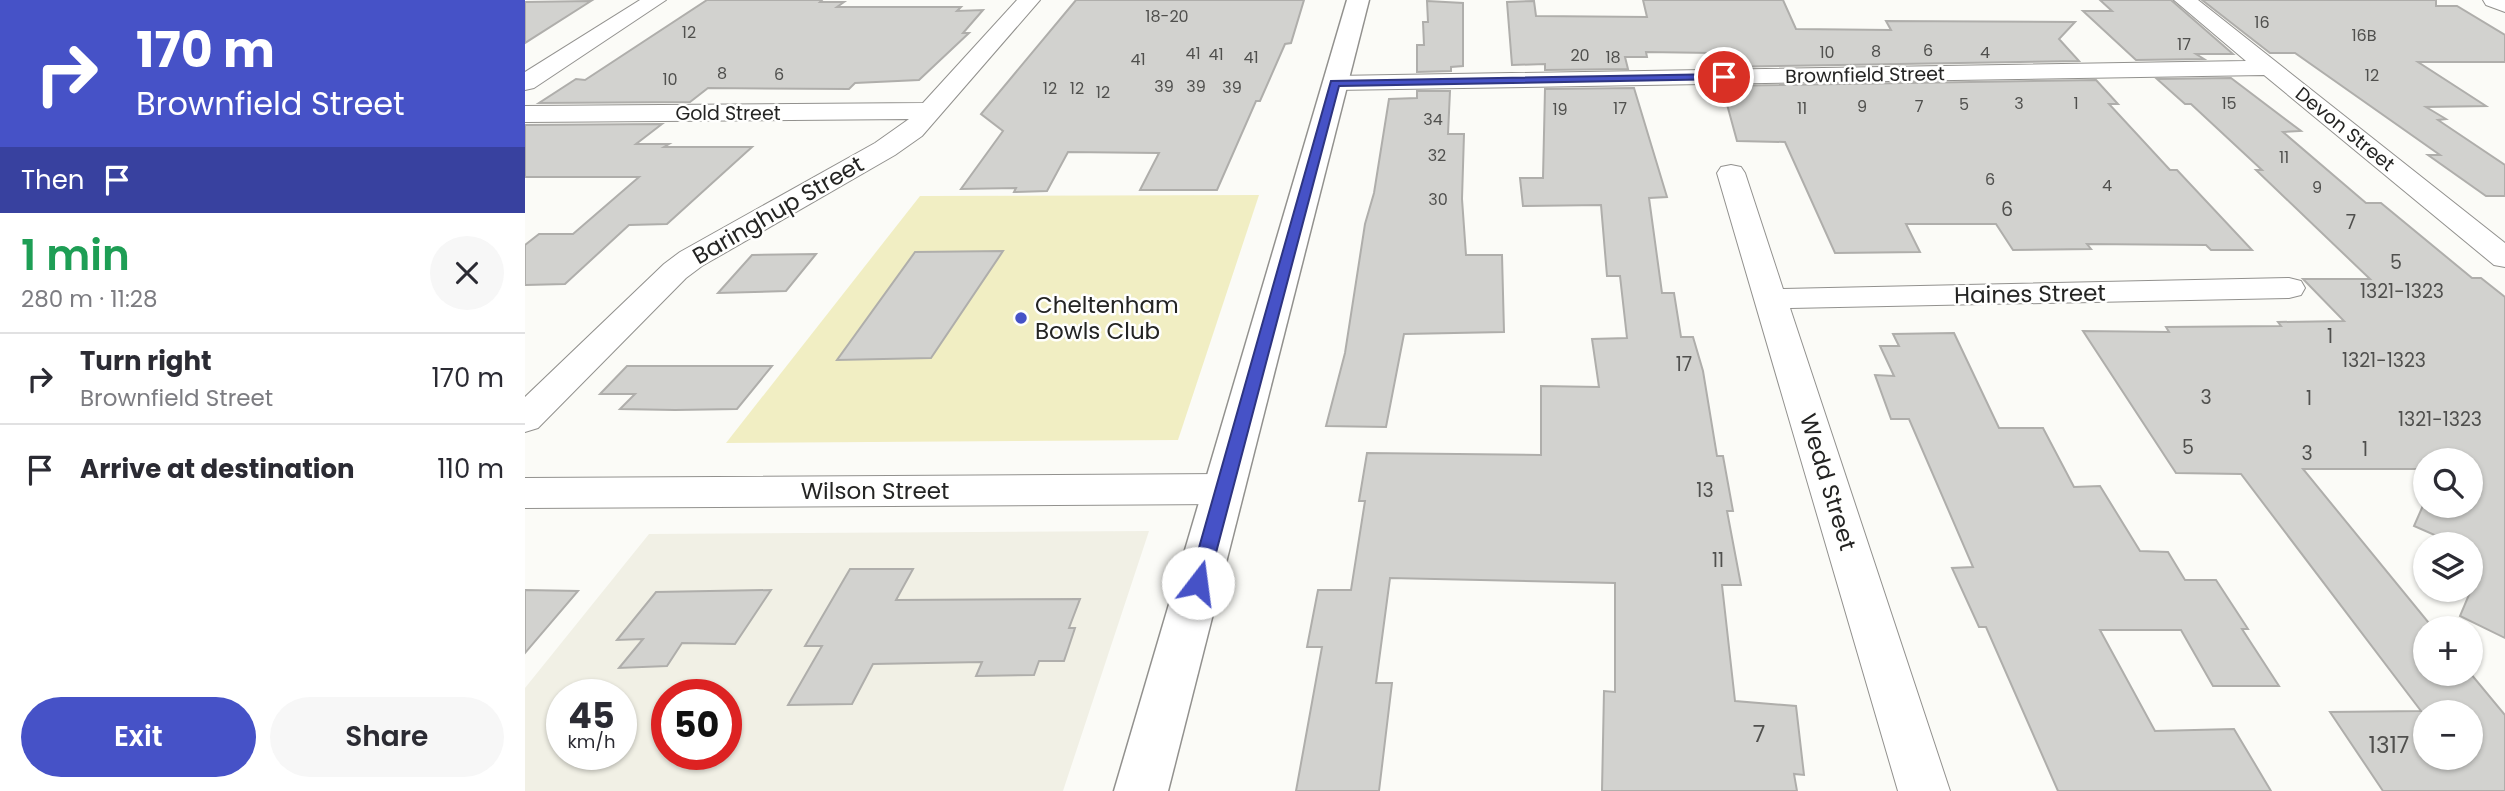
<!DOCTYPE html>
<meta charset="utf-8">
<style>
:root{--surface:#fff;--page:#f7f7f7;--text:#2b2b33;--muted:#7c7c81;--line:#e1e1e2;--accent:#4652c7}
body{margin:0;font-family:Poppins,sans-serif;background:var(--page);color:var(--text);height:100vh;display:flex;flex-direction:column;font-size:26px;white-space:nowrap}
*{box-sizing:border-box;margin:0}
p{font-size:23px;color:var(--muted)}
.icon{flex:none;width:38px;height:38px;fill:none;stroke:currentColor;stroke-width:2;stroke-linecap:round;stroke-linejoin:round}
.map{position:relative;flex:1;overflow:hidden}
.side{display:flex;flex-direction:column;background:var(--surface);width:525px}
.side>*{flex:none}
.guide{background:#4652c7;color:#fff;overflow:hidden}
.tools{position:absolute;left:1888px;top:448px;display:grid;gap:14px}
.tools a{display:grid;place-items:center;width:70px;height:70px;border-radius:50%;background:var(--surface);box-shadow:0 2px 5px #0004;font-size:35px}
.speed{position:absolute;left:21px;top:679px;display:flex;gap:14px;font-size:35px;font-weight:700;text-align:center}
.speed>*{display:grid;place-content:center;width:91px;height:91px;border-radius:50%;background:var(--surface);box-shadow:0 2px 5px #0004;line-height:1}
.speed small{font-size:18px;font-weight:400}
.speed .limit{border:10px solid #d22;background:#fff;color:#111}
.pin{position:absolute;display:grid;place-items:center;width:60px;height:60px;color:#fff;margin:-30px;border:4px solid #fff;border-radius:50%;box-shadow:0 2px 7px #0007}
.me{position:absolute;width:77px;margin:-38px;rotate:15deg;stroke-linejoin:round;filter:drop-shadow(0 0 5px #0008)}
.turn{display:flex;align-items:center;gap:24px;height:147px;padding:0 21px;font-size:32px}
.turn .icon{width:91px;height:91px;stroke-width:2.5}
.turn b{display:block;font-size:49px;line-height:60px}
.then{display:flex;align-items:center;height:66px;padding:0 21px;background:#0003;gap:14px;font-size:26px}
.round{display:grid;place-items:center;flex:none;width:74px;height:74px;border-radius:37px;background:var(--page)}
.head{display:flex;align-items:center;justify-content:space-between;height:119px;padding:0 21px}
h1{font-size:42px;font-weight:600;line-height:52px;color:#1e9e55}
.cta{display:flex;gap:14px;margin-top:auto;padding:14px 21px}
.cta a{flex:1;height:80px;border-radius:42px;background:var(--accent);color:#fff;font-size:28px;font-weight:600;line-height:80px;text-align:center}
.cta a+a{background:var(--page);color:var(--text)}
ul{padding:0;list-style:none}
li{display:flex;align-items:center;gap:21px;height:91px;padding:0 21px;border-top:2px solid var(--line)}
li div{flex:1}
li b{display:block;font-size:26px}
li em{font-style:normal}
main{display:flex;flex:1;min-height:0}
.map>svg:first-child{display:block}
.built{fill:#f1f0e5;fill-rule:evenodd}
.green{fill:#f1eec3}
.building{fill:#d2d2cf;stroke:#afaeab;stroke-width:2;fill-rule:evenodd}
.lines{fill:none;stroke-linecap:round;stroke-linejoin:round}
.minor-casing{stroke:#92918e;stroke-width:2}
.secondary-casing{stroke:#92918e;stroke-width:3}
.minor{fill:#fff;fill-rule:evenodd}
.secondary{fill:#fff;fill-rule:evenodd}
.route{fill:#4652c7;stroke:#2e3581;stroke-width:2}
.poi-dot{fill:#4652c7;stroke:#fffffe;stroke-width:2.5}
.labels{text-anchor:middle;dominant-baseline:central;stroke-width:5;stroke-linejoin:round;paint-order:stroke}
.far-number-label{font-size:16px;fill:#50504e}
.far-street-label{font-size:19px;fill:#242423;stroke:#fffffe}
.number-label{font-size:19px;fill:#50504e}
.street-label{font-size:23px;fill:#242423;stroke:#fffffe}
.poi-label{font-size:23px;fill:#242423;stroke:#fffffe;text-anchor:start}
.near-number-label{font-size:23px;fill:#50504e}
</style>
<main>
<section class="side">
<div class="guide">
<div class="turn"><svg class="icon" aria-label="right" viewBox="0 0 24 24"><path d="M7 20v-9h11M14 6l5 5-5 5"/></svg><div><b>170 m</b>Brownfield Street</div></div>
<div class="then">Then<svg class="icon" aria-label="arrive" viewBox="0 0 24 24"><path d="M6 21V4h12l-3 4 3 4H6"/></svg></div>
</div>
<div class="head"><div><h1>1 min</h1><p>280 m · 11:28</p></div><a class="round"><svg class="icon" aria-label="close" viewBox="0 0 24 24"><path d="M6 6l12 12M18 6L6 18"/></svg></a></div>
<ul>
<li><svg class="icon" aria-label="right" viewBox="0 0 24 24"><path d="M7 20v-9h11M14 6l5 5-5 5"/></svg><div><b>Turn right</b><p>Brownfield Street</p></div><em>170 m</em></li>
<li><svg class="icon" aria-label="arrive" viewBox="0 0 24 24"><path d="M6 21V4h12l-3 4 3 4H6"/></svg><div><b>Arrive at destination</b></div><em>110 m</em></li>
</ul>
<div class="cta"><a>Exit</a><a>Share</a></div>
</section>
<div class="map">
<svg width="1980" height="791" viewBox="0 0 1980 791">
<rect width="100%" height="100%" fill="#fbfbf7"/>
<!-- built -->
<path class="built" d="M 624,531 L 538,791 L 0,791 L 0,688 L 124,534 ZM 37,695 L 96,695 L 96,754 L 37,754 ZM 142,695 L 201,695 L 201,754 L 142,754 Z"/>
<!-- green -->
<polygon class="green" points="734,195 653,440 201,443 395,196"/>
<!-- building -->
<g class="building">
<polygon points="182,0 297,0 295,2 319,2 312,7 436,7 432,11 458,10 438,33 444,33 394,80 330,83 324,89 183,88 165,102 14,103 51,79 60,80"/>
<polygon points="551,0 779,0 766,43 760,44 735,101 731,101 692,190 615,190 634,153 543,152 522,191 489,192 491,188 436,189 478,131 456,114"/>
<polygon points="1118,0 1258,0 1271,29 1366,30 1361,21 1550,22 1534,39 1554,61 1192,67 1188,53 1121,52 1122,57 1100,57 1103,69 1020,70 1020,64 987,65 982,2 1009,1 1011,16 1122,17"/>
<polygon points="1575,0 1646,0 1708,54 1671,54 1679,59 1611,60 1558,11 1587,11"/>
<polygon points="1677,0 1911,0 1911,6 1932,6 1980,35 1980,62 1893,62 1961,106 1901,107 1921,119 1913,120 1980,165 1980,196 1961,196 1903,155 1915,155 1770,53 1745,53"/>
<polygon points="66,1 0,43 0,2"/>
<polygon points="902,1 938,3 938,66 926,67 926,71 892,72 892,45 899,45 898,22 903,22"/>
<path d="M 1706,78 L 1776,131 L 1758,132 L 1841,203 L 1856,203 L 1947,278 L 1956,278 L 1980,297 L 1980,638 L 1935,616 L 1946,590 L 1946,544 L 1930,544 L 1889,526 L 1900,501 L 1900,506 L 1946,506 L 1946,460 L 1900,460 L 1900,469 L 1778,469 L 1908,628 L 1900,628 L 1900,674 L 1946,674 L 1980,715 L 1980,791 L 1858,791 L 1805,712 L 1896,711 L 1716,474 L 1651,473 L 1558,331 L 1644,332 L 1641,327 L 1756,326 L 1753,322 L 1819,321 L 1778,279 L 1845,279 L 1731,170 L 1737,170 L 1666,104 L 1660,104 L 1632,79 ZM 1900,712 L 1946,712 L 1946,758 L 1900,758 Z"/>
<polygon points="1571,80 1593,104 1584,104 1645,170 1652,170 1727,250 1686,250 1681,245 1562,244 1566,249 1488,250 1471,224 1381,224 1395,252 1310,253 1260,142 1212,141 1197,86"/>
<polygon points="1109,88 1142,197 1124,198 1137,293 1149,293 1156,337 1168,337 1178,371 1192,456 1198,456 1208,511 1202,511 1216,585 1197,585 1210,701 1271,706 1279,775 1269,774 1272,791 1077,791 1079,691 1090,692 1090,583 865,578 851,683 867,683 854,791 771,791 797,647 782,647 793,590 826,590 840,501 834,501 842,453 1016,455 1016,386 1074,387 1067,339 1102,338 1095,276 1082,276 1076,205 998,206 995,178 1018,178 1020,89"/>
<polygon points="892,91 925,91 923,134 939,134 937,199 941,255 977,255 979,332 879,334 861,427 801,426 820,353 840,224 849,193 864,99 892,98"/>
<polygon points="137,124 111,144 144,144 139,147 227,147 142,224 104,225 40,284 0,285 0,245 14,234 48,234 114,177 0,177 0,125"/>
<polygon points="478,251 406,358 312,360 390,252"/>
<polygon points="291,254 261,291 193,293 227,255"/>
<polygon points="1429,333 1474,428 1518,428 1549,487 1575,486 1615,551 1643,552 1660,580 1691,580 1723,629 1717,629 1754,686 1688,686 1656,630 1575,630 1630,731 1709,729 1746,791 1533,791 1461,627 1454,627 1427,568 1448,567 1384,419 1366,419 1350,375 1369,376 1355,346 1374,346 1368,334"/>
<polygon points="102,366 247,366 212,409 150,410 95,409 110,394 75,394"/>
<polygon points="325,569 388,569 371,600 555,599 544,628 550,628 539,661 514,661 509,675 451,676 457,662 348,664 327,704 263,705 297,646 280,646"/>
<polygon points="0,590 53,591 0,653"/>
<polygon points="246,590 210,644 157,643 142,666 94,668 118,639 92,640 131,592"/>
</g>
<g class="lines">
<defs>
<g id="minor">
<polygon points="115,0 141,0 9,88 0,90 0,72"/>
<polygon points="492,0 515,0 397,136 370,155 177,266 161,278 13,428 0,432 0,397 139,264 155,252 350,143 384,119 0,122 0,106 398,103"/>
<polygon points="1649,0 1673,0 1980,243 1980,267 1969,265 1739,75 810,90 801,88 798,83 801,78 810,76 1721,61"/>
<polygon points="1958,0 1980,0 1980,12 1961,5"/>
<polygon points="1206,165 1216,167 1220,173 1258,289 1764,278 1776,281 1780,288 1776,295 1764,298 1265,308 1425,791 1373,791 1192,173 1196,167"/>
<polygon points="699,474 713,479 719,489 713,499 699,504 0,508 0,478"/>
</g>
<polygon id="secondary" points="822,0 844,0 643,791 589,791"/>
</defs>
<!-- minor casing -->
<use href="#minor" class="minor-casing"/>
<!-- secondary casing -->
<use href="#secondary" class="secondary-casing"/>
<!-- minor -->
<use href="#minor" class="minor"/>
<!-- secondary -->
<use href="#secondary" class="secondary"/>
</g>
<!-- route -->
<polygon class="route" points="1199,74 1205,77 1203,79 814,86 683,583 680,588 673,591 666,588 664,583 806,81"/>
<!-- markers -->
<circle class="poi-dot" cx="496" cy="318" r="7"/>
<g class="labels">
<!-- far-number labels -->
<g class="far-number-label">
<text x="642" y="16">18-20</text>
<text x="1737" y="22">16</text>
<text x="164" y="32">12</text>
<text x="1839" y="35">16B</text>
<text x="1659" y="44">17</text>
<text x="1403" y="50">6</text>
<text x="1351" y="51">8</text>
<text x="1302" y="52">10</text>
<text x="1460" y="52">4</text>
<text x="668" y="53">41</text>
<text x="691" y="54">41</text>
<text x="1055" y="55">20</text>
<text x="726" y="57">41</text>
<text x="1088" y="57">18</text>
<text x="613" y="59">41</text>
<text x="197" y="73">8</text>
<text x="254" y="74">6</text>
<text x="1847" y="75">12</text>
<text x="145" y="79">10</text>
<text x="639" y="86">39</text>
<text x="671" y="86">39</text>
<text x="707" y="87">39</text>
<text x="525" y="88">12</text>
<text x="552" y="88">12</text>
<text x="578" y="92">12</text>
<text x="1494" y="103">3</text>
<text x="1551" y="103">1</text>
<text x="1704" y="103">15</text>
<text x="1439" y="104">5</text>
<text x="1337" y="106">9</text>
<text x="1394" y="106">7</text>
<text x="1095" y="108">17</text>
<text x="1277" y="108">11</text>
<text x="1035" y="109">19</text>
<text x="908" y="119">34</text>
<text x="912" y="155">32</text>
<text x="1759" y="157">11</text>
<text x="1465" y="179">6</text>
<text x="1582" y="185">4</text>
<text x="1792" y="187">9</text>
<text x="913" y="199">30</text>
</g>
<!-- far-street labels -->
<g class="far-street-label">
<text transform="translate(1340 75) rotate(-1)">Brownfield Street</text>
<text x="203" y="113">Gold Street</text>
<text transform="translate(1820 129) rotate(39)">Devon Street</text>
</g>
<!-- number labels -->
<g class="number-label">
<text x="1482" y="209">6</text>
<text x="1826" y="222">7</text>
<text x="1871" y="262">5</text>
<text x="1877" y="291">1321-1323</text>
<text x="1805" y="336">1</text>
<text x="1859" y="360">1321-1323</text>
<text x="1159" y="364">17</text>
<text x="1681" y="397">3</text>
<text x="1784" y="398">1</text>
<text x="1915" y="419">1321-1323</text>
<text x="1663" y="447">5</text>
<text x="1840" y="449">1</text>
<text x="1782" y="453">3</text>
<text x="1180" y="490">13</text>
<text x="1193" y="560">11</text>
</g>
<!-- street labels -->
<g class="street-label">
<text transform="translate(253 210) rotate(-30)">Baringhup Street</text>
<text transform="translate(1505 294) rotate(-1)">Haines Street</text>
<text transform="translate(1303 482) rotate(73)">Wedd Street</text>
<text x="350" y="491">Wilson Street</text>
</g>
<!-- poi labels -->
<g class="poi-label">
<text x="510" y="305">Cheltenham<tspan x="510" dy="26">Bowls Club</tspan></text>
</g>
<!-- near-number labels -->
<g class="near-number-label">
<text x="1234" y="734">7</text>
<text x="1864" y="745">1317</text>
</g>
</g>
</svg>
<div class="tools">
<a><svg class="icon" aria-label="search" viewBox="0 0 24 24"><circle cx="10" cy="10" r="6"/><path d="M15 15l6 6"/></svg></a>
<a><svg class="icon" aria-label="layers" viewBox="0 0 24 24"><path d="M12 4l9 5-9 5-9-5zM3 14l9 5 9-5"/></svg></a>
<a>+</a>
<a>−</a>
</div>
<div class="speed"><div>45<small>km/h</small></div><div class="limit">50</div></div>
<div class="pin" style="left:1199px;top:77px;background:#d93025"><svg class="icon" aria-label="arrive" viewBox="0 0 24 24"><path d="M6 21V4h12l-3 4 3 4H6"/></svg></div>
<svg class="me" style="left:673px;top:583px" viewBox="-20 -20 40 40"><circle r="19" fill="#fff"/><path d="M0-13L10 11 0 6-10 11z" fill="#4652c7"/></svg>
</div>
</main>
